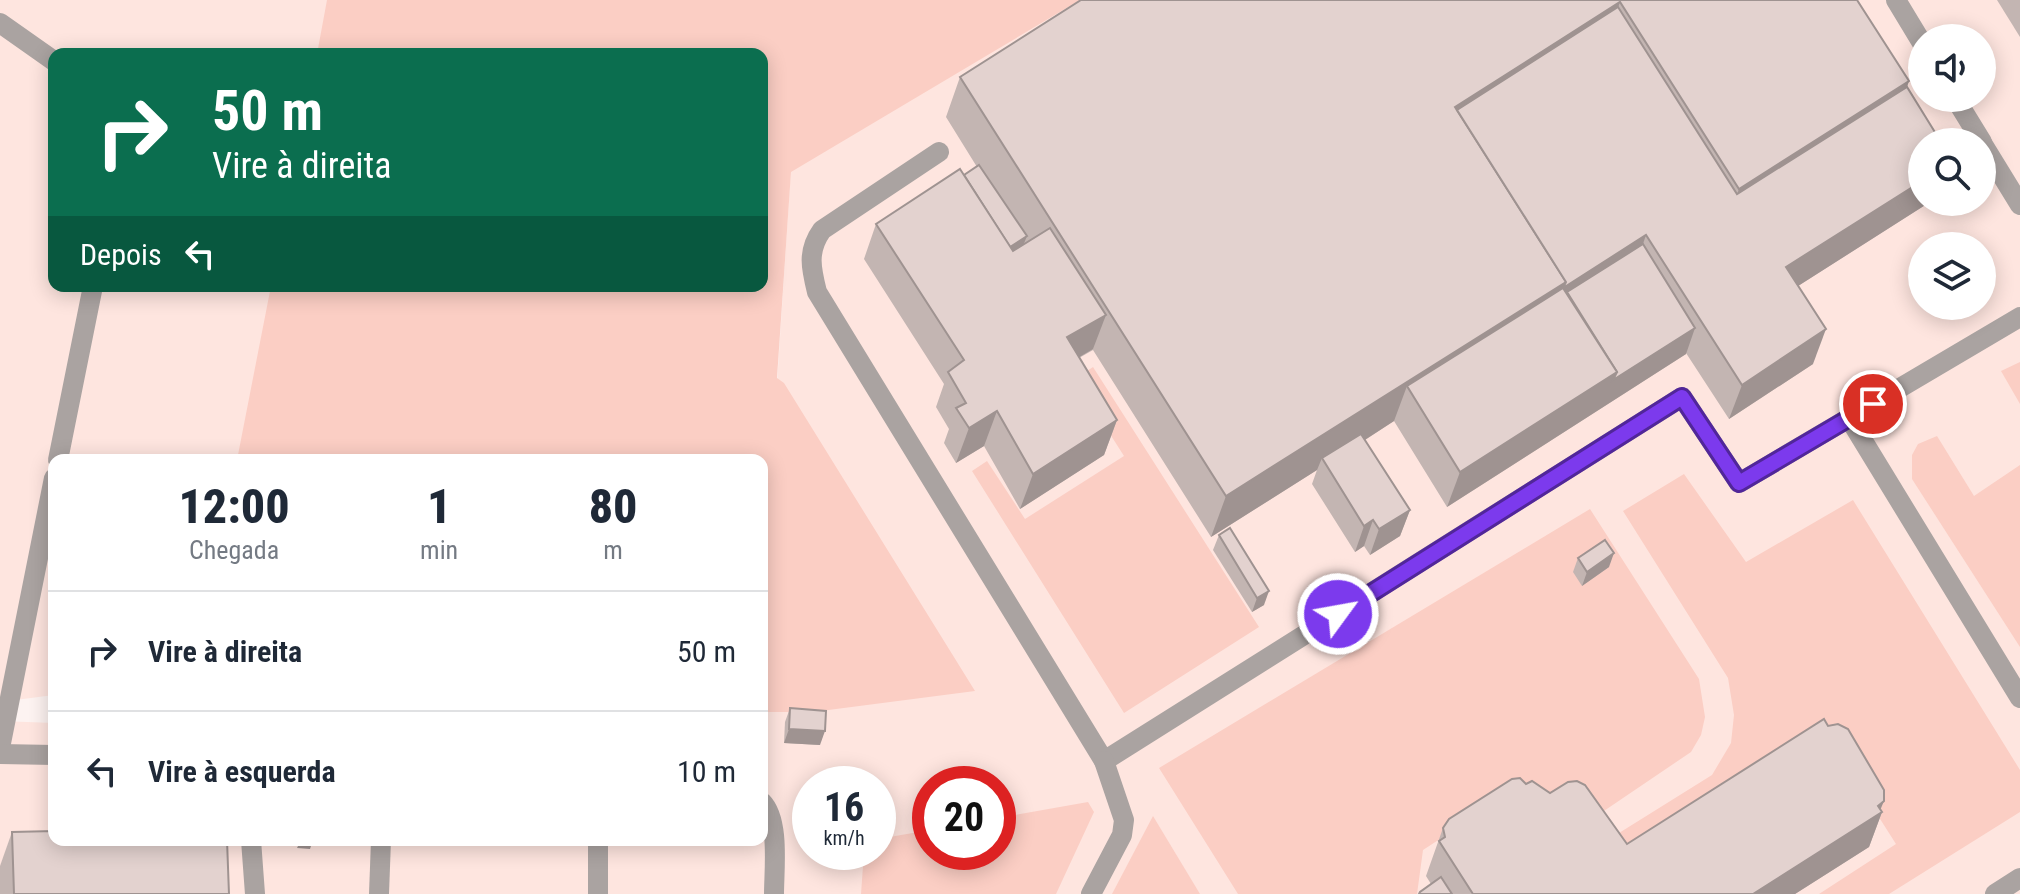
<!DOCTYPE html>
<html lang="pt">
<meta charset="utf-8">
<style>
:root{--surface:#fff;--page:#f6f6f7;--text:#1f2937;--muted:#747a83;--line:#e0e1e3}
body{margin:0;font-family:"Roboto Condensed",sans-serif;background:var(--page);color:var(--text);height:100vh;display:flex;flex-direction:column;font-size:30px;white-space:nowrap}
*{box-sizing:border-box;margin:0}
p{font-size:26px;color:var(--muted)}
.icon{flex:none;width:44px;height:44px;fill:none;stroke:currentColor;stroke-width:2;stroke-linecap:round;stroke-linejoin:round}
.map{position:relative;flex:1;overflow:hidden}
.details{position:absolute;left:48px;top:454px;width:720px;height:392px;display:flex;flex-direction:column;background:var(--surface);border-radius:16px;box-shadow:0 4px 20px #0003}
.details>*{flex:none}
.top-card{position:absolute;left:48px;top:48px;width:720px;height:244px;border-radius:16px;box-shadow:0 4px 20px #0003;background:#0b6e4f;color:#fff;overflow:hidden}
.buttons{position:absolute;left:1908px;top:24px;display:grid;gap:16px}
.buttons a{display:grid;place-items:center;width:88px;height:88px;border-radius:50%;background:var(--surface);box-shadow:0 4px 20px #0003;font-size:40px}
.speed{position:absolute;left:792px;top:766px;display:flex;gap:16px;font-size:40px;font-weight:700;text-align:center}
.speed>*{display:grid;place-content:center;width:104px;height:104px;border-radius:50%;background:var(--surface);box-shadow:0 4px 20px #0003;line-height:1}
.speed small{font-size:20px;font-weight:400}
.speed .limit{border:12px solid #d22;background:#fff;color:#111}
.pin{position:absolute;display:grid;place-items:center;width:68px;height:68px;color:#fff;margin:-34px;border:4px solid #fff;border-radius:50%;box-shadow:0 2px 8px #0007}
.me{position:absolute;width:88px;margin:-44px;rotate:58deg;stroke-linejoin:round;filter:drop-shadow(0 0 6px #0008)}
.turn{display:flex;align-items:center;gap:28px;height:168px;padding:0 32px;font-size:36px}
.turn .icon{width:104px;height:104px;stroke-width:2.5}
.turn b{display:block;font-size:56px;line-height:68px}
.then{display:flex;align-items:center;height:76px;padding:0 32px;background:#0003;gap:16px;font-size:30px}
.eta{display:flex;justify-content:space-evenly;align-items:center;height:136px;text-align:center}
.eta b{font-size:48px;font-weight:800;line-height:56px}
ul{padding:0;list-style:none}
li{display:flex;align-items:center;gap:24px;height:120px;padding:0 32px;border-top:2px solid var(--line)}
li div{flex:1}
li b{display:block;font-size:30px}
li em{font-style:normal}
.map>svg:first-child{display:block}
.built{fill:#fee5df;fill-rule:evenodd}
.green{fill:#fbcec4}
.lines{fill:none;stroke-linecap:round;stroke-linejoin:round}
.minor{stroke:#aaa3a1;stroke-width:20}
.wall{fill:#c3b5b2}
.shaded-wall{fill:#9f9391}
.building{fill:#e3d2cf;stroke:#9f9391;stroke-width:2}
.route-casing{stroke:#51269a;stroke-width:20}
.route{stroke:#7c3aed;stroke-width:14}
</style>
<div class="map">
<svg width="2020" height="894" viewBox="0 0 2020 894">
<rect width="100%" height="100%" fill="#fdf3f1"/>
<!-- built -->
<g class="built">
<polygon points="0,0 329,0 320,54 54,54 54,286 285,286 255,460 54,460 54,695 0,702"/>
<path d="M 802,0 L 2020,0 L 2020,894 L 0,894 L 0,721 L 54,723 L 54,840 L 762,840 L 762,614 ZM 1922,38 L 1982,38 L 1982,98 L 1922,98 ZM 1922,142 L 1982,142 L 1982,202 L 1922,202 ZM 1922,246 L 1982,246 L 1982,306 L 1922,306 ZM 810,784 L 878,784 L 878,852 L 810,852 ZM 930,784 L 998,784 L 998,852 L 930,852 Z"/>
</g>
<!-- green -->
<g class="green">
<polygon points="327,0 1080,0 791,172 777,378 784,383 975,691 813,712 762,712 762,460 237,460 271,286 762,286 762,54 317,54"/>
<polygon points="2020,362 2020,404 2001,371"/>
<polygon points="1093,367 1259,627 1124,713 972,471 987,461 1025,519 1124,456 1075,379"/>
<polygon points="1937,436 1974,496 2020,465 2020,647 1912,479 1912,455 1918,444"/>
<polygon points="1684,474 1746,562 1853,500 2020,770 2020,812 1889,894 1819,894 1896,844 1826,734 1627,861 1611,838 1712,775 1731,743 1734,715 1728,678 1623,511"/>
<polygon points="1590,509 1699,679 1705,717 1701,735 1691,752 1595,817 1509,794 1423,850 1417,894 1238,894 1159,768"/>
<polygon points="1088,802 1094,812 1056,894 861,894 864,852 878,852 878,839 930,830 930,852 998,852 998,818"/>
<polygon points="1153,816 1200,894 1112,894"/>
</g>
<g class="lines">
<!-- minor -->
<g class="minor">
<polyline points="1896,0 1922,43"/>
<polyline points="0,23 54,61"/>
<polyline points="1955,98 1982,142"/>
<polyline points="1982,143 2020,205"/>
<path d="M 939,152 L 822,230 C 807,251 811,268 817,292 L 1104,761 L 1682,397 L 1739,483 L 1849,418"/>
<polyline points="2020,317 1849,418 2020,698"/>
<polyline points="58,460 93,286"/>
<polyline points="0,748 54,478"/>
<polyline points="0,754 54,755"/>
<path d="M 762,802 C 780,820 774,870 774,894"/>
<polyline points="251,840 255,894"/>
<polyline points="379,894 381,840"/>
<polyline points="598,894 598,840"/>
<polyline points="1091,894 1122,835 1124,820 1104,761"/>
<polyline points="1995,894 2020,878"/>
</g>
</g>
<!-- wall -->
<g class="wall">
<polygon points="1081,0 1857,0 1909,81 1907,87 1922,202 1930,202 1798,286 1813,364 1729,419 1686,353 1686,354 1447,507 1394,421 1365,440 1410,510 1400,536 1370,555 1364,546 1355,552 1312,484 1317,470 1211,537 1093,350 1079,358 1117,420 1104,455 1020,509 984,446 956,463 944,443 949,429 936,407 944,384 864,259 876,224 964,175 977,167 946,117 960,77"/>
<polygon points="1997,0 2020,0 2020,37"/>
<polygon points="1219,535 1264,605 1252,612 1213,550"/>
<polygon points="1578,558 1609,567 1582,586 1573,572"/>
<polygon points="790,708 820,745 784,743 785,722"/>
<polygon points="1526,784 1627,844 1880,810 1882,812 1869,847 1795,894 1419,894 1431,884 1426,876 1443,828"/>
<polygon points="12,832 229,894 0,894 0,866"/>
</g>
<!-- shaded-wall -->
<g class="shaded-wall">
<polygon points="1620,2 1605,42 1465,132 1455,107"/>
<polygon points="1909,81 1894,122 1725,229 1739,189"/>
<polygon points="1922,181 1922,202 1930,202 1773,302 1786,267"/>
<polygon points="1646,235 1634,270 1407,386 1394,421 1326,465 1322,458 1317,470 1211,537 1226,496 1566,282"/>
<polygon points="1027,236 1021,251 996,257"/>
<polygon points="1106,315 1093,349 1054,372 1067,337"/>
<polygon points="1695,328 1686,354 1447,507 1460,472 1617,372"/>
<polygon points="1826,329 1813,364 1729,419 1742,385"/>
<polygon points="997,411 984,446 956,463 969,428"/>
<polygon points="1117,420 1104,455 1020,509 1033,474"/>
<polygon points="1410,510 1400,536 1370,555 1379,529"/>
<polygon points="1373,520 1364,546 1355,552 1364,526"/>
<polygon points="1614,553 1609,567 1582,586 1587,572"/>
<polygon points="1269,591 1264,605 1252,612 1257,598"/>
<polygon points="789,729 825,731 820,745 784,743"/>
<polygon points="1884,801 1879,813 1882,812 1869,847 1795,894 1753,894"/>
<polygon points="301,840 313,840 310,849 297,848"/>
</g>
<!-- building -->
<g class="building">
<polygon points="1081,0 1857,0 1909,81 1739,189 1620,2 1455,107 1566,282 1226,496 960,77"/>
<polygon points="1618,7 1737,194 1907,87 1941,142 1922,142 1922,181 1786,267 1826,329 1742,385 1646,235 1563,288 1566,282 1457,110"/>
<polygon points="979,165 1027,236 1010,247 964,175"/>
<polygon points="960,169 1013,251 1050,228 1106,315 1067,337 1117,420 1033,474 997,411 969,428 956,408 966,403 948,372 964,360 876,224"/>
<polygon points="1643,244 1695,328 1613,380 1617,372 1567,292"/>
<polygon points="1563,288 1617,372 1460,472 1407,386"/>
<polygon points="1361,434 1410,510 1379,529 1373,520 1364,526 1322,458"/>
<polygon points="1230,528 1269,591 1257,598 1219,535"/>
<polygon points="1605,540 1614,553 1587,572 1578,558"/>
<polygon points="790,708 826,711 825,731 789,729"/>
<polygon points="1824,719 1828,726 1838,724 1848,729 1884,790 1884,801 1878,806 1882,812 1753,894 1473,894 1439,841 1445,837 1443,828 1449,819 1512,779 1520,778 1526,784 1532,781 1550,793 1568,782 1577,781 1585,785 1627,844"/>
<polygon points="54,831 54,840 227,840 229,894 14,894 12,832"/>
<polygon points="1441,877 1452,894 1419,894 1420,892"/>
</g>
<g class="lines">
<defs>
<polyline id="route" points="1338,614 1682,397 1739,483 1873,404"/>
</defs>
<!-- route casing -->
<use href="#route" class="route-casing"/>
<!-- route -->
<use href="#route" class="route"/>
</g>
</svg>
<div class="buttons">
<a><svg class="icon" aria-label="sound" viewBox="0 0 24 24"><path d="M4 9h4l5-4v14l-5-4H4zM17 9q2 3 0 6"/></svg></a>
<a><svg class="icon" aria-label="search" viewBox="0 0 24 24"><circle cx="10" cy="10" r="6"/><path d="M15 15l6 6"/></svg></a>
<a><svg class="icon" aria-label="layers" viewBox="0 0 24 24"><path d="M12 4l9 5-9 5-9-5zM3 14l9 5 9-5"/></svg></a>
</div>
<div class="speed"><div>16<small>km/h</small></div><div class="limit">20</div></div>
<div class="pin" style="left:1873px;top:404px;background:#d93025"><svg class="icon" aria-label="arrive" viewBox="0 0 24 24"><path d="M6 21V4h12l-3 4 3 4H6"/></svg></div>
<svg class="me" style="left:1338px;top:614px" viewBox="-20 -20 40 40"><circle r="17" fill="#7c3aed" stroke="#fff" stroke-width="3"/><path d="M0-11L8 9 0 5-8 9z" fill="#fff"/></svg>
<div class="top-card">
<div class="turn"><svg class="icon" aria-label="right" viewBox="0 0 24 24"><path d="M7 20v-9h11M14 6l5 5-5 5"/></svg><div><b>50 m</b>Vire à direita</div></div>
<div class="then">Depois<svg class="icon" aria-label="left" viewBox="0 0 24 24"><path d="M17 20v-9H6M10 6l-5 5 5 5"/></svg></div>
</div>
<section class="details">
<div class="eta">
<div><b>12:00</b><p>Chegada</p></div>
<div><b>1</b><p>min</p></div>
<div><b>80</b><p>m</p></div>
</div>
<ul>
<li><svg class="icon" aria-label="right" viewBox="0 0 24 24"><path d="M7 20v-9h11M14 6l5 5-5 5"/></svg><div><b>Vire à direita</b></div><em>50 m</em></li>
<li><svg class="icon" aria-label="left" viewBox="0 0 24 24"><path d="M17 20v-9H6M10 6l-5 5 5 5"/></svg><div><b>Vire à esquerda</b></div><em>10 m</em></li>
</ul>
</section>
</div>
